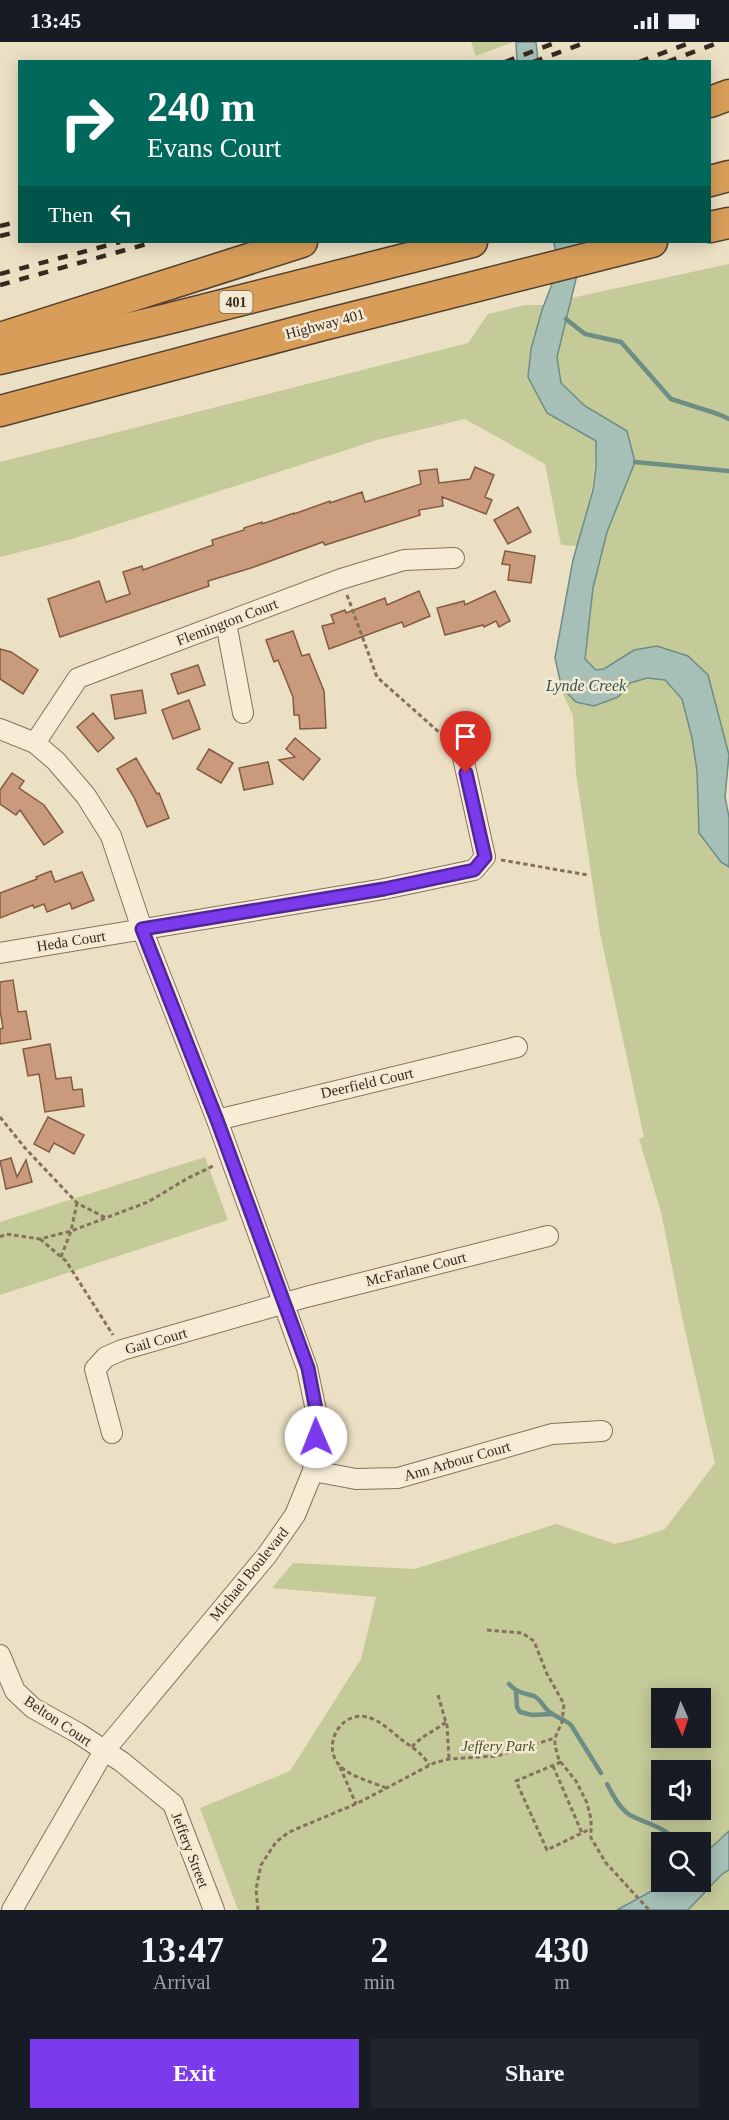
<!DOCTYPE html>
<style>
:root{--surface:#171b24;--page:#20242c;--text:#f1f3f6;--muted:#9ea1a6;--accent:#7c3aed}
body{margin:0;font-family:Georgia,serif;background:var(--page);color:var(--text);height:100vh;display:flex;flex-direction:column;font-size:22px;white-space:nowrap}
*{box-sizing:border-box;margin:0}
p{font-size:20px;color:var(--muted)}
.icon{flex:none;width:33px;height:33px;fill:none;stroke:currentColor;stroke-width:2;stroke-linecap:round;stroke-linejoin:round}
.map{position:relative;height:1868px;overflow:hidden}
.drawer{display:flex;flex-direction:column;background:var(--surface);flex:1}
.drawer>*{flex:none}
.hud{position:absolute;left:18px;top:18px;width:693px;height:183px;border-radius:0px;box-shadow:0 3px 15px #0003;background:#00695c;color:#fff;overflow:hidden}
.needle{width:39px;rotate:177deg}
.fabs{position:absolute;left:651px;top:1646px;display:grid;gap:12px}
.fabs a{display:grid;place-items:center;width:60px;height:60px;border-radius:0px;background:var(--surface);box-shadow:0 3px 15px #0003;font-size:30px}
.pin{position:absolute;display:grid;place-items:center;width:51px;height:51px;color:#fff;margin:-62px -26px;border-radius:50% 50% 50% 0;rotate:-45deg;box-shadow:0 0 6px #0007}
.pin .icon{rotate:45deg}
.me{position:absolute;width:66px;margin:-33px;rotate:359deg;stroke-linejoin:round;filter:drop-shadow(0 0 4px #0008)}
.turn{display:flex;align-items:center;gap:21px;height:126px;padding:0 30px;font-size:27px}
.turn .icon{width:78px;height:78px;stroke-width:2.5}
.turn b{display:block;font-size:42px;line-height:51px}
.then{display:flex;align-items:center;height:57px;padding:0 30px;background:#0003;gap:12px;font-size:22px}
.eta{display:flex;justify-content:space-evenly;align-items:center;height:102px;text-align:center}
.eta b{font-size:36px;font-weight:700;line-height:42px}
.primary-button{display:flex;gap:12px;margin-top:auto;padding:12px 30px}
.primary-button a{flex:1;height:69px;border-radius:0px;background:var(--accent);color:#fff;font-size:24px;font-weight:700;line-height:69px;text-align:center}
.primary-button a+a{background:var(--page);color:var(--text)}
.status{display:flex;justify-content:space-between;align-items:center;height:42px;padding:0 30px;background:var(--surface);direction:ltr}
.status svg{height:16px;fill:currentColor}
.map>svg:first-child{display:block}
.green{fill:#c5ca99;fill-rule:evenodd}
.water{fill:#a6c0b8;stroke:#6d8d85;stroke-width:1.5}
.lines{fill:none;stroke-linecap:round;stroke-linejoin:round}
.stream{stroke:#6d8d85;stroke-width:4.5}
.building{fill:#c99a7c;stroke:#845b42;stroke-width:1.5}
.minor-casing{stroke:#86715c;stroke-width:22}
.highway-casing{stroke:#544030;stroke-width:33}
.path{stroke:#86715c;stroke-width:3;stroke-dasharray:4.5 3;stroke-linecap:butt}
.minor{stroke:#f7edd7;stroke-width:20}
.highway{stroke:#d89e59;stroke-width:30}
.rail{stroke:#372a1f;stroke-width:4.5;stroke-dasharray:10 10;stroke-linecap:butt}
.route-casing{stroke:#51269a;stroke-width:15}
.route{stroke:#7c3aed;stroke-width:10}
.labels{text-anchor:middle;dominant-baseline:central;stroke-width:5;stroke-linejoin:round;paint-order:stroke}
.shield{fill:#f4ead4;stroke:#706455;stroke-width:1.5}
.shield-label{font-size:14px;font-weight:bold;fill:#372a1f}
.street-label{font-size:15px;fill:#372a1f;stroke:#f4ead4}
.park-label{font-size:15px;font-style:italic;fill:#485226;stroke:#f4ead4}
.water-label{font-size:16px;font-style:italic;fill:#2f5653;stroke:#f4ead4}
</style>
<div class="status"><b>13:45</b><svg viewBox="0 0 49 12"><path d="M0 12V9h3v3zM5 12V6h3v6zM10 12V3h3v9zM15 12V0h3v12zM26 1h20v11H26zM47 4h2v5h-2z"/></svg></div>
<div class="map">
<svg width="729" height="1868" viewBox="0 0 729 1868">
<rect width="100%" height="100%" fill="#ece0c4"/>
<!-- green -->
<g class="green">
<polygon points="471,0 513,0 476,14"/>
<polygon points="729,222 729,713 708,633 634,608 605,627 596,628 585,617 593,546 607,490 634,420 627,389 585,364 561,341 557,315 571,256"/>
<path d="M 525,263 L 544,263 L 531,307 L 528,335 L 547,371 L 596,399 C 596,438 588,466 577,504 L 561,503 L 545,422 L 465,377 L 377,398 L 72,497 L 0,515 L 0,420 L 468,301 L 488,272 Z"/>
<path d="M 647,635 L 665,638 L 682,657 L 692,696 L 697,729 L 721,820 L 729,825 L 729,1789 L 701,1815 L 700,1800 L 662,1800 L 662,1839 L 670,1839 L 617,1868 L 238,1868 L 200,1766 L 290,1729 L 361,1617 L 376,1555 L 272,1546 L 293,1521 L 415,1527 L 556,1482 L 615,1502 L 642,1495 L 665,1487 L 715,1421 L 682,1275 L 661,1170 L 639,1097 L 644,1095 L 600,891 L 576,731 L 573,673 L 558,642 L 576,660 L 618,655 L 630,641 ZM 662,1656 L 700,1656 L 700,1695 L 662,1695 ZM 662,1728 L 700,1728 L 700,1767 L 662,1767 Z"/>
<polygon points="205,1115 228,1178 0,1253 0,1180"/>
<polygon points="729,1828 729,1868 688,1868 722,1832"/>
</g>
<!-- water -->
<g class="water">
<polygon points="516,0 536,0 538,19 517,19"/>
<polygon points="556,200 585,200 557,315 561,341 585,364 627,389 635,420 607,490 593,546 585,617 596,628 604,627 634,608 657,604 688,614 708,633 729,713 725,755 729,775 729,825 721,820 699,791 697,729 692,696 682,657 665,638 647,636 630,641 618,655 594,664 576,660 566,650 560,638 555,616 573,518 593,448 596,424 596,399 547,371 528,335 531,307 542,268 559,224 554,202"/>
<polygon points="729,1789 729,1828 722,1832 688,1868 617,1868 670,1839 700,1839 701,1815"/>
</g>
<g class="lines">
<!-- stream -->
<g class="stream">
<polyline points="566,277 585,292 621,300 671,357 718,372 729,377"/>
<polyline points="635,420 729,429"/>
<path d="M 509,1642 C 519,1652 522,1650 534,1654 C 541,1657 544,1667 551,1671 C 557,1676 565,1677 571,1683 L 601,1731"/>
<polyline points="516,1649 517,1665 520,1670 532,1673 552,1672"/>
<path d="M 607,1742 C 613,1753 619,1766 630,1773 C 646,1782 665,1784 676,1800"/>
</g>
</g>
<!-- building -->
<g class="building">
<polygon points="475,425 494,433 485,455 492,458 486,472 442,455 443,464 419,468 420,473 325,503 323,500 251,526 208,539 209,544 60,595 48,557 99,539 106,560 130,552 123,530 142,524 143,528 179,515 213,503 212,498 244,488 244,486 262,480 262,482 294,471 294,472 330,459 330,461 362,450 365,460 421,442 419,429 437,427 439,441 470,437"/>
<polygon points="518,465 531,490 508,502 494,478"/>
<polygon points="505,509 535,514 531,541 508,538 510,523 502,522"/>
<polygon points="419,549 430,574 404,585 402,580 329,607 322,584 334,581 331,573 345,568 346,571 385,556 387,563"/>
<polygon points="495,549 510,579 499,585 496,579 484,585 483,583 445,593 437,566 464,559 465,563"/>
<polygon points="293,589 302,614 309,612 324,649 326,686 300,687 299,673 294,673 293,655 278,618 274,620 266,598"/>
<polygon points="0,607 11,610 38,628 23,652 0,637"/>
<polygon points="198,623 205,643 178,652 171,632"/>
<polygon points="142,648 146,671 115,677 111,653"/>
<polygon points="189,658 200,687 173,697 162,668"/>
<polygon points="93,671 114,696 98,710 77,685"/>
<polygon points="295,696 320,717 303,738 279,718 295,715 286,707"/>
<polygon points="209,707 233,721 221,741 197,727"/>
<polygon points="136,716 157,752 159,751 169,776 147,785 134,755 117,727"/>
<polygon points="268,720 273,742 244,748 239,726"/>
<polygon points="12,731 24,739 19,746 44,763 63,790 44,803 20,768 16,773 0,762 0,748"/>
<polygon points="51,829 55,840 82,830 94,858 72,867 70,861 47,870 44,862 34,866 33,863 0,876 0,851 37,837 36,835"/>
<polygon points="13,938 18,970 26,969 31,997 0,1002 0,987 3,986 0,968 0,940"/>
<polygon points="50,1002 56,1037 71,1035 73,1048 82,1047 84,1064 45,1070 39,1032 28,1034 23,1007"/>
<polygon points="48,1075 84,1093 74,1112 54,1101 49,1110 34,1102"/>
<polygon points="11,1116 17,1135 26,1118 32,1140 6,1147 0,1119"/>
</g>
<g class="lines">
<defs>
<g id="minor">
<polyline points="226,581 243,671"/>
<polyline points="0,687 35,701 56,719 86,754 111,794 142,887 217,1078 307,1326 318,1378 313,1429 295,1473 267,1513 104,1709 12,1868"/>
<polyline points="35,701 78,636 341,537 404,518 454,516"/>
<polyline points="0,911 384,847 474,828 485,815 462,711"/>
<polyline points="217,1078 517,1005"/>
<polyline points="112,1391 95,1327 106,1315 122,1308 306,1255 548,1194"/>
<polyline points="313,1429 356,1437 398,1436 552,1392 602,1389"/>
<polyline points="0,1613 15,1649 33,1666 78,1691 122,1720 173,1762 214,1868"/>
</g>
<g id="highway">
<polyline points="710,60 729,53"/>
<polyline points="710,139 729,134"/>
<polyline points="710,185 729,181"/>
<polyline points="0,296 302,200"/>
<polyline points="0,317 163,278 472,200"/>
<polyline points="0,369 319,284 652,200"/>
</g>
</defs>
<!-- minor casing -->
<use href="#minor" class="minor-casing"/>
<!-- highway casing -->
<use href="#highway" class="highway-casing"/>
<!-- path -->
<g class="path">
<polyline points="347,553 377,635 451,701"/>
<polyline points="501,818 588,833"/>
<polyline points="0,1075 25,1106 77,1161 106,1176"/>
<polyline points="0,1195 6,1192 40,1197 71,1189 148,1160 188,1136 215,1123"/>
<polyline points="40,1197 66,1219 113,1293"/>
<polyline points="61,1215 71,1189 77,1161"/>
<polyline points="487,1588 522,1591 534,1599 547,1632 564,1662 562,1680 555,1696 555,1704 559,1718 576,1739 587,1761 591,1777 591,1796 606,1821 649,1868"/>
<polyline points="438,1653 447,1684 449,1717"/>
<path d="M 412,1705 C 421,1694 435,1689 446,1680"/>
<polyline points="561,1720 516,1739 547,1808 590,1787"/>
<polyline points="553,1724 582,1791"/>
<polyline points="340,1725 356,1762"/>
<path d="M 386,1746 C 372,1740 351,1735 340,1724 C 321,1704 340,1669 367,1675 C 380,1678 392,1690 402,1698 C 412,1705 423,1712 429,1723"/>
<polyline points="258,1868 256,1847 261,1823 276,1800 289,1790 358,1761 434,1721 449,1717 497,1714 555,1696"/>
</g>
<!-- minor -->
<use href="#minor" class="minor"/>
<!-- highway -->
<use href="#highway" class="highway"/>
<!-- rail -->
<g class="rail">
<polyline points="505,20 557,0"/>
<polyline points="533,20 587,0"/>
<polyline points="639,20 692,0"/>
<polyline points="667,20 720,0"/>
<polyline points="0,184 20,179"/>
<polyline points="0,194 20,189"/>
<polyline points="0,232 120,200"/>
<polyline points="0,243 154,200"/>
</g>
</g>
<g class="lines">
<defs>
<polyline id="route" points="316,1395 318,1378 308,1326 217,1078 142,887 384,847 474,828 485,815 466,731"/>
</defs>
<!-- route casing -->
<use href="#route" class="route-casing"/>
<!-- route -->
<use href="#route" class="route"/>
</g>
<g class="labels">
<!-- shield labels -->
<rect class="shield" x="219.5" y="249" width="33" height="22" rx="4.5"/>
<g class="shield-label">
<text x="236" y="260">401</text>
</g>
<!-- street labels -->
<g class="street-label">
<text transform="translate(325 282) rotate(-15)">Highway 401</text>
<text transform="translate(227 580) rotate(-21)">Flemington Court</text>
<text transform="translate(71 899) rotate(-9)">Heda Court</text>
<text transform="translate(367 1041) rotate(-13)">Deerfield Court</text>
<text transform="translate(416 1227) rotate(-14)">McFarlane Court</text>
<text transform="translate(156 1299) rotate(-16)">Gail Court</text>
<text transform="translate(457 1419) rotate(-16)">Ann Arbour Court</text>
<text transform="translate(249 1532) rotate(-51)">Michael Boulevard</text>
<text transform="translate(58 1679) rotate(34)">Belton Court</text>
<text transform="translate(190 1808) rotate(69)">Jeffery Street</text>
</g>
<!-- park labels -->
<g class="park-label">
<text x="498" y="1704">Jeffery Park</text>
</g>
<!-- water labels -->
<g class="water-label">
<text x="586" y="643">Lynde Creek</text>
</g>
</g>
</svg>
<div class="fabs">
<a><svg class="needle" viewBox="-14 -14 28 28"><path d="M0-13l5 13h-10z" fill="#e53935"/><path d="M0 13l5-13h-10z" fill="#9ea1a6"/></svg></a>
<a><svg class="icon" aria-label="sound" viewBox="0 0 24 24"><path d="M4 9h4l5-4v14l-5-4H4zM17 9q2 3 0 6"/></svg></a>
<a><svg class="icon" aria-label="search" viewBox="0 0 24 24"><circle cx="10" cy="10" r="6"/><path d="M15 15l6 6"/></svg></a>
</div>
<div class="pin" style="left:466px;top:731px;background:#d93025"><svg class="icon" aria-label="arrive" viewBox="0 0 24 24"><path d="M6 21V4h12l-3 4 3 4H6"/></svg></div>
<svg class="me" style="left:316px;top:1395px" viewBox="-20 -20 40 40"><circle r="19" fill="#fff"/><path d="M0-13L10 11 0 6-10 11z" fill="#7c3aed"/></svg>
<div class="hud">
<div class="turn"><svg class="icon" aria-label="right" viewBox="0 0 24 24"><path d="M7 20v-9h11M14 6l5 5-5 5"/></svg><div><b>240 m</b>Evans Court</div></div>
<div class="then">Then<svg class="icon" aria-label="left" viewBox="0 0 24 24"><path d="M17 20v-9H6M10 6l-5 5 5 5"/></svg></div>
</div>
</div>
<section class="drawer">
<div class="eta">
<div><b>13:47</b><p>Arrival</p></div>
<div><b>2</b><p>min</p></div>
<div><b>430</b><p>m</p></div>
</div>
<div class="primary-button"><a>Exit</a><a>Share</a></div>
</section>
